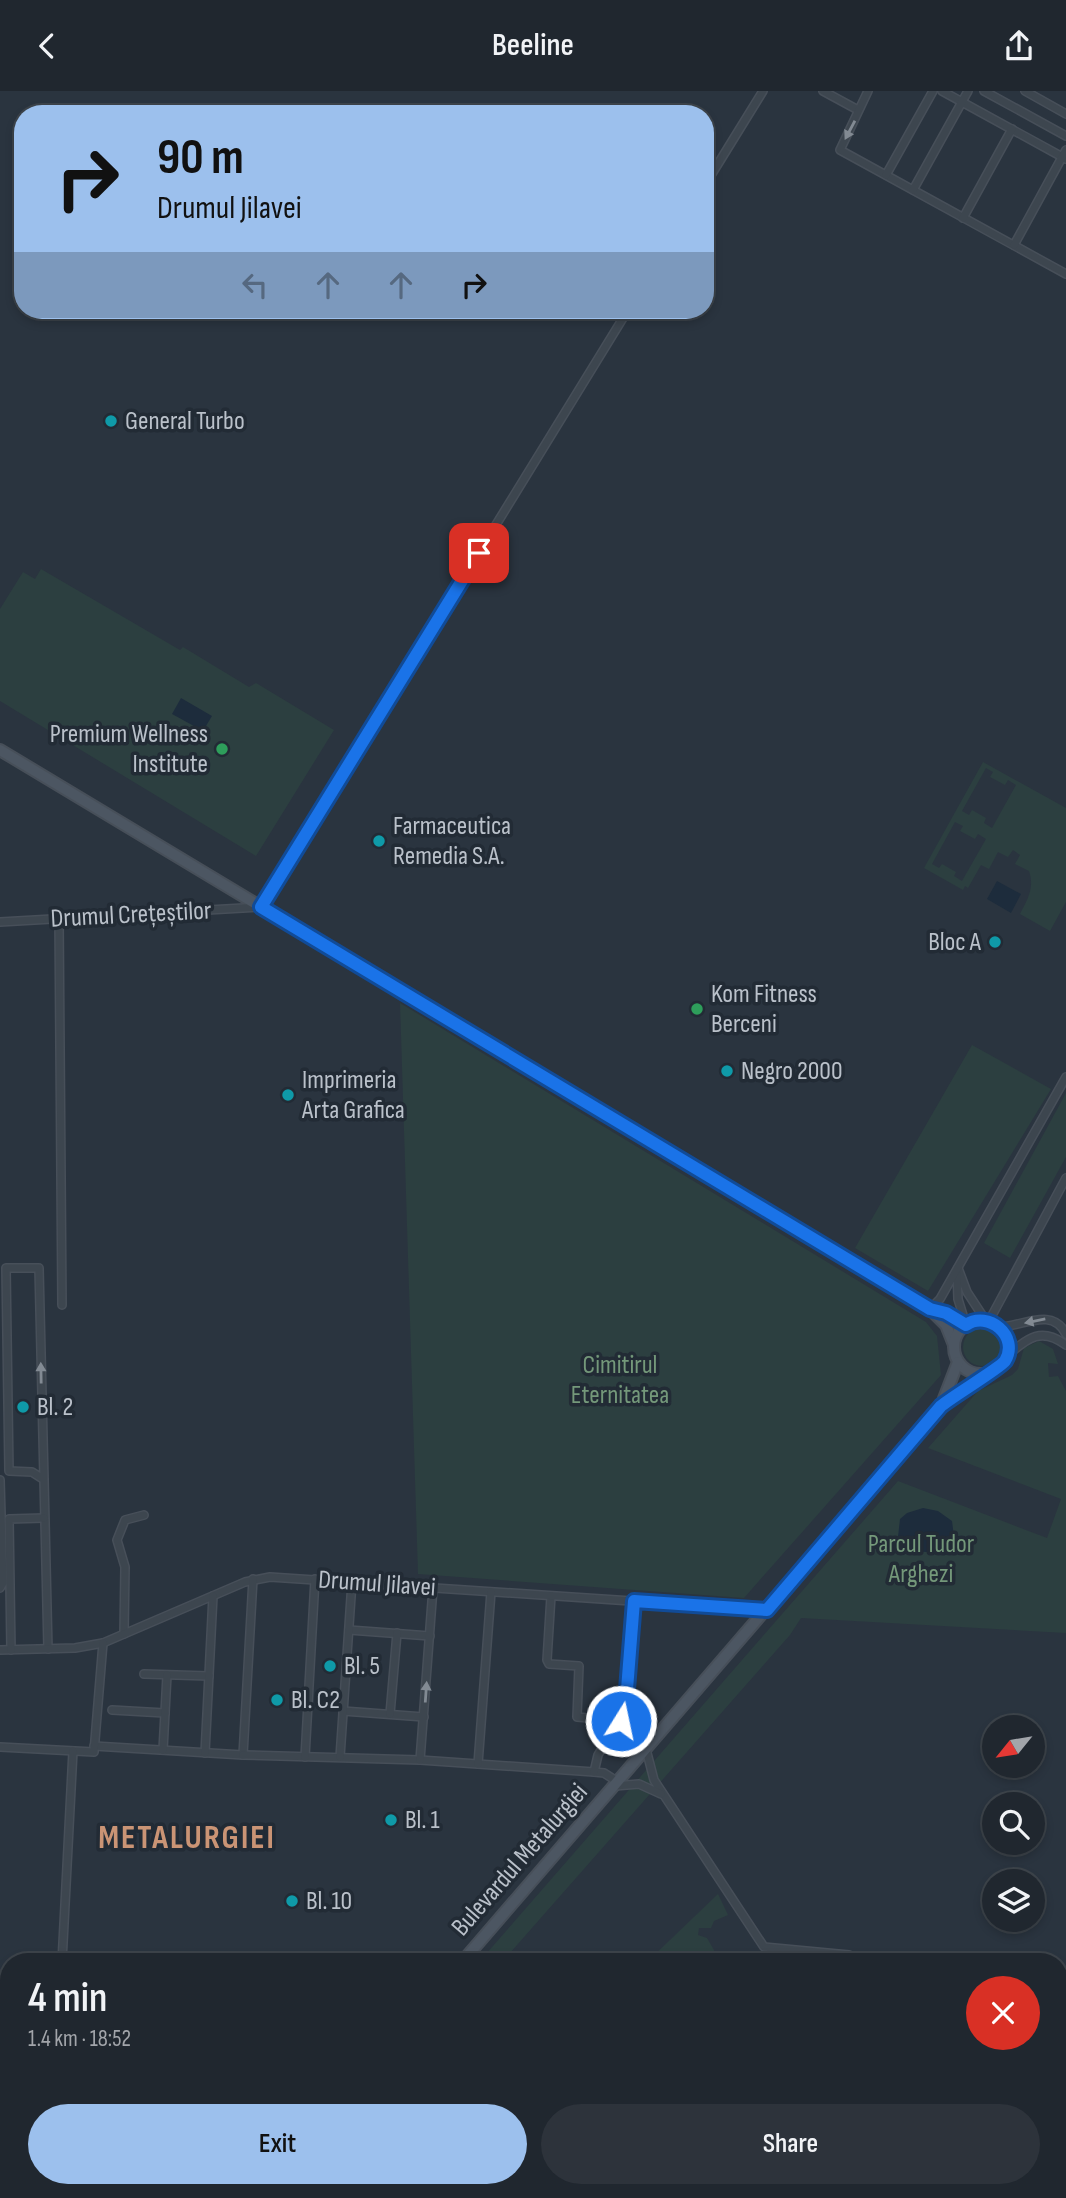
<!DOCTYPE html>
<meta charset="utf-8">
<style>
:root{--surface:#20272f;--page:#2d333b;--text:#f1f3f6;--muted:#a2a5aa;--line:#3d444b;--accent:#9cc0ed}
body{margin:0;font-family:"Sofia Sans Condensed",sans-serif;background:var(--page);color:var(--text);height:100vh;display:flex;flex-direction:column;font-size:26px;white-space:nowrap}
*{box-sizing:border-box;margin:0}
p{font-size:23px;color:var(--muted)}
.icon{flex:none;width:38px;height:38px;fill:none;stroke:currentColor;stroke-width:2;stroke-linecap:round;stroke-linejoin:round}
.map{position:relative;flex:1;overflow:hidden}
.drawer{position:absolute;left:0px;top:1862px;width:1068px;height:245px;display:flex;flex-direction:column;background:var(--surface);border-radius:28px 28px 0 0;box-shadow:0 4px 10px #0003,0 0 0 2px var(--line)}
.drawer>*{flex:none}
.top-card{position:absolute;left:14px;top:14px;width:700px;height:214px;border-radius:28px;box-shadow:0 4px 10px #0003,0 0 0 2px var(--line);background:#9cc0ed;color:#111;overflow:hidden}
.needle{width:46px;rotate:240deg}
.tools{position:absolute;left:982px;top:1624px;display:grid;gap:14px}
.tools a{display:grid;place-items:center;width:63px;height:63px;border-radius:50%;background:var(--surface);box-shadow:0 4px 10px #0003,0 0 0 2px var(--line);font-size:35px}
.pin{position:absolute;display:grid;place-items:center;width:60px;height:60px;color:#fff;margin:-30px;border-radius:14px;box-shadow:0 4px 10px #0006}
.me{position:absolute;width:77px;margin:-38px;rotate:10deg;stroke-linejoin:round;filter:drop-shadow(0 0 5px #0008)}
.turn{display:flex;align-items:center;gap:24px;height:147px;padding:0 28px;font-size:32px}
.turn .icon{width:91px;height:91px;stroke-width:2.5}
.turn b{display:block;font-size:49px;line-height:60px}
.lanes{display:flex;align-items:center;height:66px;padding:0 28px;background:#0003;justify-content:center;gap:35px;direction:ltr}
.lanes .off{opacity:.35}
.round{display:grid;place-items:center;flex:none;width:74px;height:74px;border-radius:37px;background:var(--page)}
.headline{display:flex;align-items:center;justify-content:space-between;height:119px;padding:0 28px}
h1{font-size:42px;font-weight:600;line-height:52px}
.button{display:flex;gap:14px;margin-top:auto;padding:14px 28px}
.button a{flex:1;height:80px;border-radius:42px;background:var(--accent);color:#111;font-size:28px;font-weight:600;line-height:80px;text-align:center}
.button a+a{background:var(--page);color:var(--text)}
header{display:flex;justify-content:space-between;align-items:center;height:91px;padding:0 28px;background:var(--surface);font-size:32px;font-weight:600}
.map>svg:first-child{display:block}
.green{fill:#2c3f40;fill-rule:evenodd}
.water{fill:#1d2c3c}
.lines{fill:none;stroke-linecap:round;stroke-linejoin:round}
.minor-casing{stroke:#474f59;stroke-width:10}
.secondary-casing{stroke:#474f59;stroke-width:14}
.minor{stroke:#3d464f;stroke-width:7}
.secondary{stroke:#4c5662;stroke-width:10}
.oneway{fill:#828a93}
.route-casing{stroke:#114b97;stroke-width:18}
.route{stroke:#1a73e8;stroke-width:12}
.culture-dot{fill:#0f9aa8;stroke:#222b35;stroke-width:2.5}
.leisure-dot{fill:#2e9e5b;stroke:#222b35;stroke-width:2.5}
.labels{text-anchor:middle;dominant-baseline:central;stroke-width:7;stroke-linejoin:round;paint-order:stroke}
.poi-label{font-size:26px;fill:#bac1ca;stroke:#222b35;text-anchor:start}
.street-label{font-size:26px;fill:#bac1ca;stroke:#222b35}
.park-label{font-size:26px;fill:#74987a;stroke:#222b35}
.district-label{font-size:33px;font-weight:bold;letter-spacing:2px;fill:#ca9475;stroke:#222b35}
</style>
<header><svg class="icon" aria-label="back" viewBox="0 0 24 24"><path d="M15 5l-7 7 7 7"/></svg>Beeline<svg class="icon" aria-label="share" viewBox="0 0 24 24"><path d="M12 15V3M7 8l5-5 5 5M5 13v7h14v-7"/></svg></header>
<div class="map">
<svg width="1066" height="2107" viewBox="0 0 1066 2107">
<rect width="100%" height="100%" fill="#2a343f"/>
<!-- green -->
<g class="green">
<polygon points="41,478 180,559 183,556 249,596 256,592 334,639 256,765 0,610 0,518 23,481 35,488"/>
<path d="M 983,671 L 1066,717 L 1066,811 L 1050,840 L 1020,823 C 1027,809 1035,797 1029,780 L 1015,773 L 1020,764 L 1013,759 L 1008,766 L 998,761 L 989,778 L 981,774 L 968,797 L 965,795 L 963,799 L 924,777 ZM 986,677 L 993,681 L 990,686 L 1005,694 L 1008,689 L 1016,694 L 992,737 L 984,732 L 986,727 L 972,719 L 969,724 L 962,720 ZM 955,731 L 963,735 L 960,740 L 975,748 L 978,743 L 986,748 L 962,790 L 954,785 L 956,781 L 942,773 L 939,777 L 932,773 Z"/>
<polygon points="400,912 926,1231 937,1245 941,1284 744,1507 418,1483"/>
<polygon points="972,954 1051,998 928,1200 855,1157"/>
<polygon points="1066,1002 1066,1066 1010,1167 984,1152"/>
<circle cx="982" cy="1256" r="19"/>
<polygon points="1039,1250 1053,1258 1058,1273 1048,1272 1049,1286 1058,1285 1066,1300 1066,1542 801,1527 790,1544 502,1871 479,1871 898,1390 1047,1447 1061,1408 928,1357 978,1300 1012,1284 1018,1278 1024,1257"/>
<polygon points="718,1803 728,1824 714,1830 711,1837 699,1837 698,1844 707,1847 714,1859 713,1871 647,1871"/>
<polygon points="780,1862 845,1867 845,1871 768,1871 768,1865 780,1865"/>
</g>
<!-- water -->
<g class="water">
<polygon points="181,607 212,625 203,640 172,623"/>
<polygon points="997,790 1021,803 1011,822 987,808"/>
<path d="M 923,1417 L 938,1420 L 952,1430 L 954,1446 C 942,1466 911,1466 898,1446 L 900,1428 L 907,1422 Z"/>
</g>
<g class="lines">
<defs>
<g id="minor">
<polyline points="823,0 858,19"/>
<polyline points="868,0 840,59 1066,183"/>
<polyline points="942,0 1066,68"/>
<polyline points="984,0 1066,45"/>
<polyline points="1025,0 1066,23"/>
<polyline points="886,84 933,0"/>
<polyline points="705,94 763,0"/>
<polyline points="913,99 968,0"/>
<polyline points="963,127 1012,38"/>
<polyline points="1014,154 1066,59"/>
<polyline points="59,827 62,1214"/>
<polyline points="0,831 261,816 628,219"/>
<polyline points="958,1177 967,1201 986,1230"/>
<polyline points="957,1181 958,1208 966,1234"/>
<polyline points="930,1218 940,1208 1066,986"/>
<polyline points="989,1230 1066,1087"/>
<path d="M 999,1236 C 1022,1236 1052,1215 1066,1243"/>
<path d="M 1007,1265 C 1028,1246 1042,1236 1066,1254"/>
<polyline points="43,1388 32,1381 9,1380 6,1177 39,1177 48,1558"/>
<polyline points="0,1389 3,1492 0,1497"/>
<polyline points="551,1505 547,1569 549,1573 579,1575 577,1626 621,1630"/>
<polyline points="349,1539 430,1545"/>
<polyline points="124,1543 125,1476 117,1449 125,1429 144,1424"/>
<polyline points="0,1559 75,1557 103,1552 245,1491 270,1486 766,1519"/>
<polyline points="11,1559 9,1428 44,1427"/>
<polyline points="144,1583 209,1585"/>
<polyline points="112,1619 165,1622"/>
<polyline points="343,1620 424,1626"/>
<polyline points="390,1623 397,1542"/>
<polyline points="94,1655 243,1664 253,1488"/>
<polyline points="0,1656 94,1661 103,1552"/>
<polyline points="646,1658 654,1689 764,1856 849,1864 848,1871"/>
<polyline points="163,1659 167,1584"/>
<polyline points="205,1662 213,1505"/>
<polyline points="243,1664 420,1669 594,1681 604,1682 618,1691"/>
<polyline points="305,1666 315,1488"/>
<polyline points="340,1666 352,1491"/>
<polyline points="420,1669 433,1497"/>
<polyline points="478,1673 491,1501"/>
<polyline points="594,1681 598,1664 625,1620 634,1510"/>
<polyline points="615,1695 639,1693 661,1703"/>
<polyline points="62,1871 73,1660"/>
<polyline points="0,2014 9,2015"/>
<polyline points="1059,2083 1066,2084"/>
<polyline points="1028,2107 1034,2098"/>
</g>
<g id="secondary">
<polyline points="0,659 930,1218 946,1234 954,1254"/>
<polyline points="931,1218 946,1222 966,1234"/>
<circle cx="981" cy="1256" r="27"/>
<polyline points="943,1310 958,1271"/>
<polyline points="462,1871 941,1315 984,1283"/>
<polyline points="257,2107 264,2098"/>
</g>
</defs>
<!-- minor casing -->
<use href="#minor" class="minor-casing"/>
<!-- secondary casing -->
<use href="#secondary" class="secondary-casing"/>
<!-- minor -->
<use href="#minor" class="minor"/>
<!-- secondary -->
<use href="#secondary" class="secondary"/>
</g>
<!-- one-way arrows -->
<defs><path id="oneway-solid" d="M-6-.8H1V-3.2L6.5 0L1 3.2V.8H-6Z" transform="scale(1.75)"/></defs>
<g class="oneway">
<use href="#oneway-solid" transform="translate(850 39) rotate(118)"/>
<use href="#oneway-solid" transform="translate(1035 1230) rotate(169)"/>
<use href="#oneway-solid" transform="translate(41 1282) rotate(-91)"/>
<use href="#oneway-solid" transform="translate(426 1601) rotate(-86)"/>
</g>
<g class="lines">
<defs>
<path id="route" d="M 479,462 L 261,816 L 930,1218 L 946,1222 L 966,1234 C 988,1219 1020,1245 1005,1270 C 1000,1277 953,1305 941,1315 L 767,1519 L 634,1510 L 626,1611 L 621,1630"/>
</defs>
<!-- route casing -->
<use href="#route" class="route-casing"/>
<!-- route -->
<use href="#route" class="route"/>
</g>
<!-- markers -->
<g class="culture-dot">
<circle cx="111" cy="330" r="7"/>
<circle cx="379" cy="750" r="7"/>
<circle cx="995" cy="851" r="7"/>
<circle cx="727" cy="980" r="7"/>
<circle cx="288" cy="1004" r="7"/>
<circle cx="23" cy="1316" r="7"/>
<circle cx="330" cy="1575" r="7"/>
<circle cx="277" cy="1609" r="7"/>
<circle cx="391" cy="1729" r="7"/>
<circle cx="292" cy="1810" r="7"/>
</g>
<g class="leisure-dot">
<circle cx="222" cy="658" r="7"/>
<circle cx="697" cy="918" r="7"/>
</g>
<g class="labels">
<!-- poi labels -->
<g class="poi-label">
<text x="125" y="330">General Turbo</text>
<text x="208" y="643" text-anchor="end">Premium Wellness<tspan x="208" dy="30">Institute</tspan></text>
<text x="393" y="735">Farmaceutica<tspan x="393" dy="30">Remedia S.A.</tspan></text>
<text x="981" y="851" text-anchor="end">Bloc A</text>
<text x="711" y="903">Kom Fitness<tspan x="711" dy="30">Berceni</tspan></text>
<text x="741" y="980">Negro 2000</text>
<text x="302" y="989">Imprimeria<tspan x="302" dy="30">Arta Grafica</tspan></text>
<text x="37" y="1316">Bl. 2</text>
<text x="344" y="1575">Bl. 5</text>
<text x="291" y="1609">Bl. C2</text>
<text x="405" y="1729">Bl. 1</text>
<text x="306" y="1810">Bl. 10</text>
</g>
<!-- street labels -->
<g class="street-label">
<text transform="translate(131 824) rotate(-3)">Drumul Crețeștilor</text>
<text transform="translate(377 1493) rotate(4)">Drumul Jilavei</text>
<text transform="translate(520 1769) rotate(-49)">Bulevardul Metalurgiei</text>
</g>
<!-- park labels -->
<g class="park-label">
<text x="620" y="1274">Cimitirul<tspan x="620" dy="30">Eternitatea</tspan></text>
<text x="921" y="1453">Parcul Tudor<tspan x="921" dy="30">Arghezi</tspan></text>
</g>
<!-- district labels -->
<g class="district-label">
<text x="187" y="1747">METALURGIEI</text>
</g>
</g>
</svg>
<div class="tools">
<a><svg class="needle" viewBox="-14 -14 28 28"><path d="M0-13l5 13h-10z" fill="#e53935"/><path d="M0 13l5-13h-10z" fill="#a2a5aa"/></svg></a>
<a><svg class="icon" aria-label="search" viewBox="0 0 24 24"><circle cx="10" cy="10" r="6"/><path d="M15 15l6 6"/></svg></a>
<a><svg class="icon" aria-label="layers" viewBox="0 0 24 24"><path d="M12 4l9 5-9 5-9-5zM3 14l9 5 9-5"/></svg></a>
</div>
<div class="pin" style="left:479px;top:462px;background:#d93025"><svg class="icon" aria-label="arrive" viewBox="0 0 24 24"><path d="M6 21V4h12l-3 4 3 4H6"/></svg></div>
<svg class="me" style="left:621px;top:1630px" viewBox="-20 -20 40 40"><circle r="17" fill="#1a73e8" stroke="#fff" stroke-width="3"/><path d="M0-11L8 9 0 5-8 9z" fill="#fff"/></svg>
<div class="top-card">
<div class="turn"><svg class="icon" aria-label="right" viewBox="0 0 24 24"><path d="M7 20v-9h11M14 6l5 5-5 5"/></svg><div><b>90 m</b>Drumul Jilavei</div></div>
<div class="lanes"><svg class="icon off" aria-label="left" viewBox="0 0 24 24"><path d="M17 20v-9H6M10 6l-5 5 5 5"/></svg><svg class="icon off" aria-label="ahead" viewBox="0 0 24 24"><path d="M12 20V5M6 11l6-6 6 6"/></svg><svg class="icon off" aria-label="ahead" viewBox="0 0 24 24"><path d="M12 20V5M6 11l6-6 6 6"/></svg><svg class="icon" aria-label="right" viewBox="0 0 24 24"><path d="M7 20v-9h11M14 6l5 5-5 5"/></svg></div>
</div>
<section class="drawer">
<div class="headline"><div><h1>4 min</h1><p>1.4 km · 18:52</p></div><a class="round" style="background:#d93025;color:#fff"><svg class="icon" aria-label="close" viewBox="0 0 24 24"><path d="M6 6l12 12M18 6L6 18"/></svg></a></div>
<div class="button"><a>Exit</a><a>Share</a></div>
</section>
</div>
